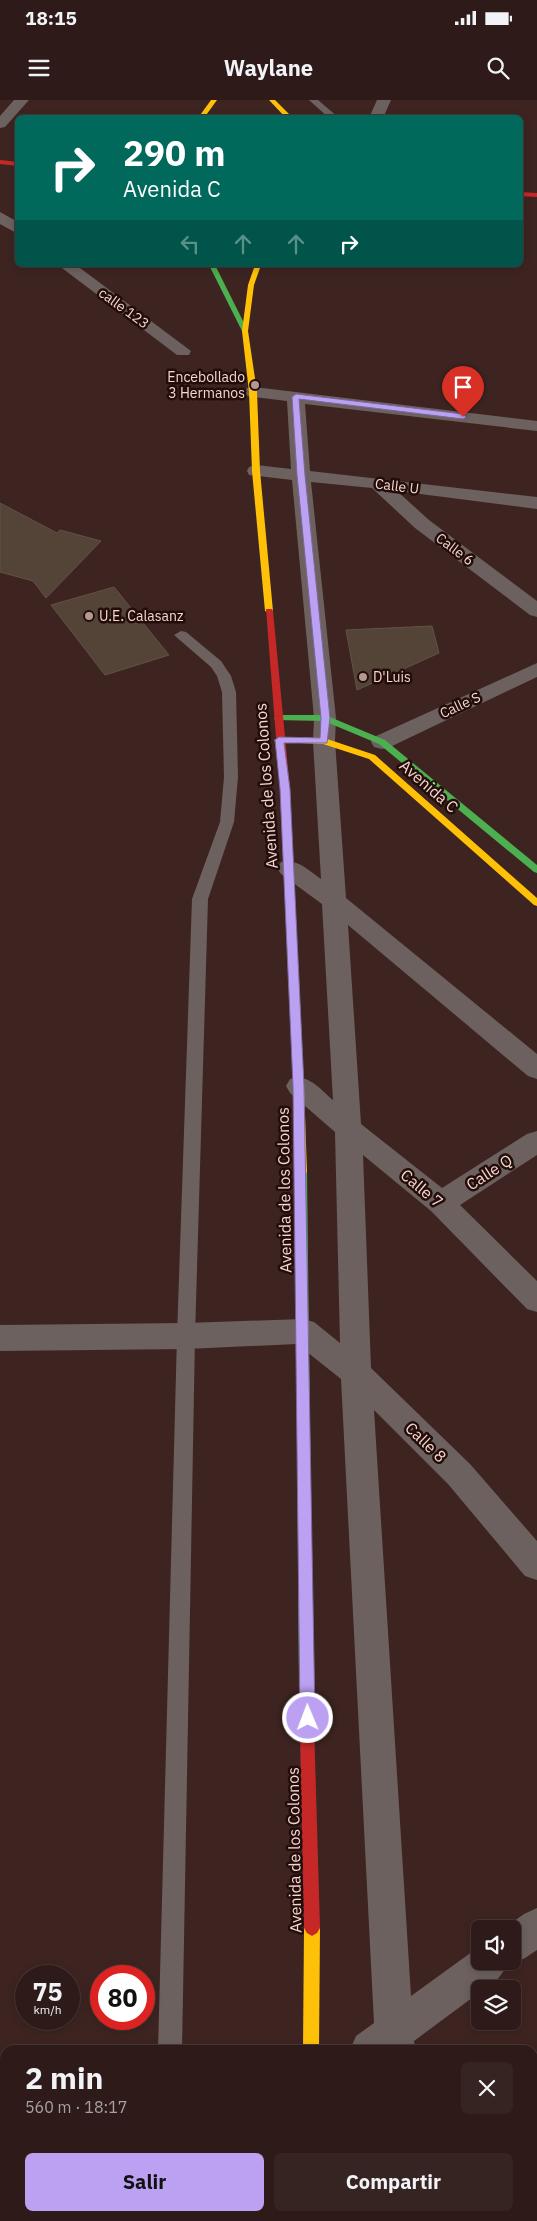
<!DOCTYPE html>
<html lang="es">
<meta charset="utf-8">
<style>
:root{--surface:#2e1b19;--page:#362422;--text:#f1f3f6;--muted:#a7a1a2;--line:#493938;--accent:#bca0f2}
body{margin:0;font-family:"IBM Plex Sans",sans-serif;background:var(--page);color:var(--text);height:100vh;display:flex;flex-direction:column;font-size:19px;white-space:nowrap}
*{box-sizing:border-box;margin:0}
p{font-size:16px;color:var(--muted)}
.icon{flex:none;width:28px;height:28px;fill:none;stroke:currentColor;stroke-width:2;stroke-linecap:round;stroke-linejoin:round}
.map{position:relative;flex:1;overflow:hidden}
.side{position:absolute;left:0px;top:1945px;width:538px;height:176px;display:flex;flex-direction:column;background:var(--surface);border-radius:15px 15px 0 0;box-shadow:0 2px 8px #0003,0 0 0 1px var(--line)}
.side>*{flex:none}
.guide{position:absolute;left:15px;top:15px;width:508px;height:152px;border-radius:8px;box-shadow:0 2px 8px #0003,0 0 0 1px var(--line);background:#00695c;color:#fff;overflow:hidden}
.fabs{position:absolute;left:471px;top:1820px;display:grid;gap:10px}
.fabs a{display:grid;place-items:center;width:50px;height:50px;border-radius:8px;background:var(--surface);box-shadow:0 2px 8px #0003,0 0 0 1px var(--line);font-size:25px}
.speed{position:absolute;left:15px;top:1865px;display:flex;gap:10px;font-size:25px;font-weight:700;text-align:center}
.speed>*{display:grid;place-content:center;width:65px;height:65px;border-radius:50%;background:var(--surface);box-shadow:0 2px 8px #0003,0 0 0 1px var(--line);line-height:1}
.speed small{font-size:12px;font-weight:400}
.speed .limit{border:8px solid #d22;background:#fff;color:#111}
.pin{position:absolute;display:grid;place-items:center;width:42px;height:42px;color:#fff;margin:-51px -21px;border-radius:50% 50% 50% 0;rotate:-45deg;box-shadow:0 0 5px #0007}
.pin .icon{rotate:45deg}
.me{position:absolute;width:55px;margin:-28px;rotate:359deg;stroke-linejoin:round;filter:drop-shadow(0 0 4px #0008)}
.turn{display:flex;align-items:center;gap:18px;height:105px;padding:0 25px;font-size:22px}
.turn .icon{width:65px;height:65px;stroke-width:2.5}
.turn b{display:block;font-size:35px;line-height:42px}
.lanes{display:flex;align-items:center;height:48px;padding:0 25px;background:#0003;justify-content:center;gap:25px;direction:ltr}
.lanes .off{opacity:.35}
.round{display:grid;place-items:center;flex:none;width:52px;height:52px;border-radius:8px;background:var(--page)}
.head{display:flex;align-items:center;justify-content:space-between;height:85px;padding:0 25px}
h1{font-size:30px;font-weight:700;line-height:38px}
.action{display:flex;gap:10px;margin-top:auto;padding:10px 25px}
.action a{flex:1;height:58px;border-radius:8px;background:var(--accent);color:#111;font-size:20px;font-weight:700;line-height:58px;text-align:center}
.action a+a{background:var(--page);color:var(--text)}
.status{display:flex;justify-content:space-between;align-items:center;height:35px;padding:0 25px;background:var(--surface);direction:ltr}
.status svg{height:14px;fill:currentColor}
header{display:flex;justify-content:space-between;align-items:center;height:65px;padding:0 25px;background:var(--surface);font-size:22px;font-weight:700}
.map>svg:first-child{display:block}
.building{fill:#544337;stroke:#635146}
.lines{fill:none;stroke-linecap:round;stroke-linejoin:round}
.lane{fill:#6c615f;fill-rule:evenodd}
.street{fill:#6c615f;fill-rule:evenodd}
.fast{fill:#4caf50;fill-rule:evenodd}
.slow{fill:#ffc107;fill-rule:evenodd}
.jam{fill:#c62828;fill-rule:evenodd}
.route{fill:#bca0f2;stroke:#7a689d}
.poi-dot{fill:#b59892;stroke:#220d0a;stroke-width:2}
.labels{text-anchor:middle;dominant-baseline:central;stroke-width:5;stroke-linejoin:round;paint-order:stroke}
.far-street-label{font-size:14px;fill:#f6d6cf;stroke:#220d0a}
.far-poi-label{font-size:14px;fill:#f6d6cf;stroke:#220d0a;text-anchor:start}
.street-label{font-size:16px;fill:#f6d6cf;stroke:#220d0a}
</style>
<div class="status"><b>18:15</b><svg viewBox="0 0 49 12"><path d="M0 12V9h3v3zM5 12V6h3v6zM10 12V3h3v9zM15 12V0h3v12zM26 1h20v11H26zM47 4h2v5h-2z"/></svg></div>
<header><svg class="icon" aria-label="menu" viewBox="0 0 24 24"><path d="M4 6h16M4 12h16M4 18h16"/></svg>Waylane<svg class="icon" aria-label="search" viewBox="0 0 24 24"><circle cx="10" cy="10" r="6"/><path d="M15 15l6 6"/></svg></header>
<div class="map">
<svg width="537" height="2121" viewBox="0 0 537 2121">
<rect width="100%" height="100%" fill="#3d2421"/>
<!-- building -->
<g class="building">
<polygon points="0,403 57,433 60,430 101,441 46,498 33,481 0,472"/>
<polygon points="114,487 169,555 105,575 51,505"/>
<polygon points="432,526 439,553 357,590 346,530"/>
</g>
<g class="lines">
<!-- lane -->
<g class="lane">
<polygon points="309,0 318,0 339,18 329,18"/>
<polygon points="181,531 186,532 221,561 231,576 236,592 238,677 234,722 208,799 195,1236 182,1950 158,1950 177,1236 192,799 220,722 224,677 222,592 217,576 211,567 174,535"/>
<rect x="153" y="2116" width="26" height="5"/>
</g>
<!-- street -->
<g class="street">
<polygon points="14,0 29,0 5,27 0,28 0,16"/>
<polygon points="377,0 391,0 383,18 369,18"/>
<polygon points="0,112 18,122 18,134 0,124"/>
<polygon points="58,165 76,165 191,251 189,255 177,255"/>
<path d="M 253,287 L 537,321 L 537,331 L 305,304 L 310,371 L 537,397 L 537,409 L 397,391 L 429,420 L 537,501 L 537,517 L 530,515 L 415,428 L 372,388 L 311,382 L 336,618 L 335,641 L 346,798 L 537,954 L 537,979 L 528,976 L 348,825 L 361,1024 L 442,1088 L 527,1034 L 537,1031 L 537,1055 L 460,1105 L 537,1181 L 537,1212 L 527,1209 L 431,1111 L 363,1055 L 371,1268 L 470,1364 L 537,1441 L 537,1480 L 525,1476 L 448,1384 L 374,1310 L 411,1896 L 480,1846 L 480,1861 L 512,1861 L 512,1829 L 503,1829 L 524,1814 L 537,1808 L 537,1850 L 525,1858 L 512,1864 L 508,1862 C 504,1873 493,1888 480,1889 L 480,1892 L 414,1941 L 415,1950 L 350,1950 L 356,1936 L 374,1923 L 341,1279 L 297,1244 L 186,1249 L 0,1251 L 0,1225 L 186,1223 L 303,1219 L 314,1222 L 340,1243 L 335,1032 L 290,993 L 286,986 L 290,979 C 308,973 319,988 333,1000 L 322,804 L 281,774 L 277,768 L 281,762 C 297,758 308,770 321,779 L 313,641 L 314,618 L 292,380 L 249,375 L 247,371 L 249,367 L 256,365 L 291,369 L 287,301 L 247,296 L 244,292 L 247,288 Z"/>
<polygon points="537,563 537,577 390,647 382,649 374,647 371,642 374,637"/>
<rect x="382" y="2116" width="42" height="5"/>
</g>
<!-- fast -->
<g class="fast">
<polygon points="209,165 215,165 248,231 247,232 242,231"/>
<polygon points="278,615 325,615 385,640 537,765 537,773 534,772 379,644 324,621 275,620 274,618"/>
<polygon points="301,1068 305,1069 307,1072 313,1589 311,1594 306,1596 301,1594 299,1589 295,1072 297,1069"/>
</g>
<!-- slow -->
<g class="slow">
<polygon points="211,0 217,0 204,18 198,18"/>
<polygon points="269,0 275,0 293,18 286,18"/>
<polygon points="255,165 261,165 254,185 248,231 257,292 260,371 273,511 269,513 265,511 252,371 249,292 242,231 248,185"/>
<polygon points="279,637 324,638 375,655 537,798 537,806 534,805 369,659 323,644 276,642 274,640"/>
<polygon points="287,733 292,736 304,986 307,1072 305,1075 297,1075 295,1072 294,986 282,736"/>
<polygon points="312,1820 317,1823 320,1828 319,1950 303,1950 304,1828 307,1823"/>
<rect x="303" y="2116" width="16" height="5"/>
</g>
<!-- jam -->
<g class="jam">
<polygon points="0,60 18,62 18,66 0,64"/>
<polygon points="520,92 537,93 537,97 520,96"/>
<polygon points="266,509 272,509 273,511 290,689 292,736 287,739 282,736 280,689"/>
<polygon points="306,1582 311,1584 313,1589 320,1828 317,1833 312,1836 307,1833 304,1828 299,1589 301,1584"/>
</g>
</g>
<!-- route -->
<polygon class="route" points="296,294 463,314 466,317 463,319 299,299 305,375 330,618 327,643 284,643 290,689 304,986 315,1618 313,1623 308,1625 303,1623 300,1618 293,986 280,689 275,640 279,637 320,638 321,618 297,375 292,297"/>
<!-- markers -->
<g class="poi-dot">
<circle cx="255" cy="285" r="5"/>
<circle cx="89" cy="516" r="5"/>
<circle cx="363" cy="577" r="5"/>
</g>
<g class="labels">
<!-- far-street labels -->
<g class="far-street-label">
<text transform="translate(124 208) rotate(36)">calle 123</text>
<text transform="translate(397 386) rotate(7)">Calle U</text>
<text transform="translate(455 449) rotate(37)">Calle 6</text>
<text transform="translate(460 605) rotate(-25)">Calle S</text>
</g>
<!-- far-poi labels -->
<g class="far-poi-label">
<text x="245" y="277" text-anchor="end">Encebollado<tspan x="245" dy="16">3 Hermanos</tspan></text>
<text x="99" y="516">U.E. Calasanz</text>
<text x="373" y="577">D'Luis</text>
</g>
<!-- street labels -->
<g class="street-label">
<text transform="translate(266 686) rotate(-94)">Avenida de los Colonos</text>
<text transform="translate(429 686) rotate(41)">Avenida C</text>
<text transform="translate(489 1072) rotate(-33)">Calle Q</text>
<text transform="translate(422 1088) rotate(40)">Calle 7</text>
<text transform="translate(284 1090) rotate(-91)">Avenida de los Colonos</text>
<text transform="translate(426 1342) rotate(44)">Calle 8</text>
<text transform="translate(294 1750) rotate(-91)">Avenida de los Colonos</text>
</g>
</g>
</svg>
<div class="fabs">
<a><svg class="icon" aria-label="sound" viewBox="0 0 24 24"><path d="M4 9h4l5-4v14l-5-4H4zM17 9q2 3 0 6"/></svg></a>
<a><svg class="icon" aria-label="layers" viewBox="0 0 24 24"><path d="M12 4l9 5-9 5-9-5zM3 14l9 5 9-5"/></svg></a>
</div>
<div class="speed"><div>75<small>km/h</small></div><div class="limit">80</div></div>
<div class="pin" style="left:463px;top:317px;background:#d93025"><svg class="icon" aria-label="arrive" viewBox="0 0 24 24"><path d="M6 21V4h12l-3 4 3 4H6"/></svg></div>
<svg class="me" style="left:308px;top:1618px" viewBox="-20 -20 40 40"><circle r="17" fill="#bca0f2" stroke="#fff" stroke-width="3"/><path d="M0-11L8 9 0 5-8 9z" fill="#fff"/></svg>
<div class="guide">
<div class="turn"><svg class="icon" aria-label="right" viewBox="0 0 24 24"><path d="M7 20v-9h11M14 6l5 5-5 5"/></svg><div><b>290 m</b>Avenida C</div></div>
<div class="lanes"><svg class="icon off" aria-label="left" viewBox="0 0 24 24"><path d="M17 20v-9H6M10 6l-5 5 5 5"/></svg><svg class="icon off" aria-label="ahead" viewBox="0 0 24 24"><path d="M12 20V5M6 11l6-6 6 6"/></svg><svg class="icon off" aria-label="ahead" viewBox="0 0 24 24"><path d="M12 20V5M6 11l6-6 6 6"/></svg><svg class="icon" aria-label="right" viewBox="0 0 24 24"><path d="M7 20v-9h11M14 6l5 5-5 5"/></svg></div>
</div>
<section class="side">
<div class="head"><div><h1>2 min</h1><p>560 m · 18:17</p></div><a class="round"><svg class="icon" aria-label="close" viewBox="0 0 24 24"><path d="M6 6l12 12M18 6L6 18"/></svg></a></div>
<div class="action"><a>Salir</a><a>Compartir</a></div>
</section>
</div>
